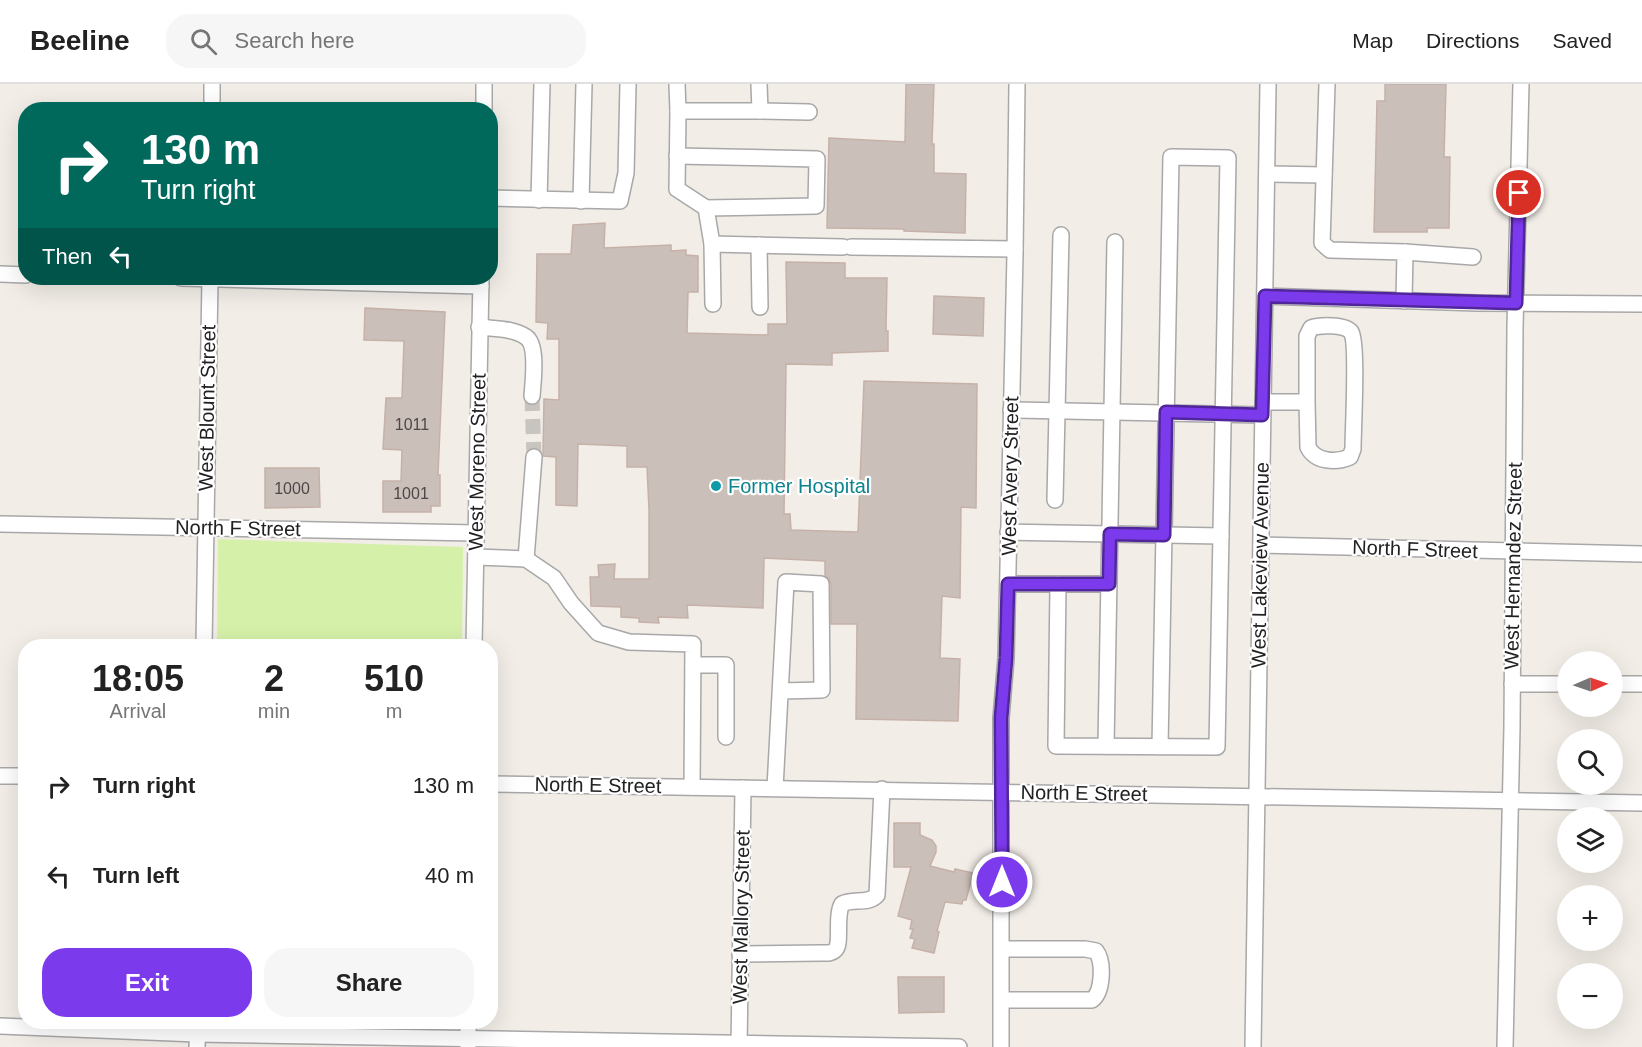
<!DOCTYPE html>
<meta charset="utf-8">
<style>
:root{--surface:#fff;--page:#f6f6f6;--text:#222;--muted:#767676;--line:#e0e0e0;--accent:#7c3aed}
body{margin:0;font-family:Helvetica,sans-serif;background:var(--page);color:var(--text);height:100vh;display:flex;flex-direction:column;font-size:22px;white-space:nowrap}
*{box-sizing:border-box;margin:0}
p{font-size:20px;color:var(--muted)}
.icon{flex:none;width:33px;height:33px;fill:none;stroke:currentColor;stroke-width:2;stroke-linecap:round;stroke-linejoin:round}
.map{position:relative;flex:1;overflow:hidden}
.sheet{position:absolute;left:18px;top:555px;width:480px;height:390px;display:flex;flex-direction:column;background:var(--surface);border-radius:24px;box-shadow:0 6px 24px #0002}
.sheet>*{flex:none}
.banner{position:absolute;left:18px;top:18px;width:480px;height:183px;border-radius:24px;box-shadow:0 6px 24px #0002;background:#00695c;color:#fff;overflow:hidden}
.needle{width:39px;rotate:88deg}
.controls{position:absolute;left:1557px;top:567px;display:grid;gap:12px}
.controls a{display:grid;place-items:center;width:66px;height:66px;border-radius:50%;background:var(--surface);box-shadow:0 6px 24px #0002;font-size:30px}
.pin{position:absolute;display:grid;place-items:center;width:51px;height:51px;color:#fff;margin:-26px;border:3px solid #fff;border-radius:50%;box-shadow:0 2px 6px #0007}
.me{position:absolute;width:66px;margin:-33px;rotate:0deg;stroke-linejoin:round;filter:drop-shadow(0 0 4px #0008)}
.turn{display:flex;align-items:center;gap:21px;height:126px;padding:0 24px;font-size:27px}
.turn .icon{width:78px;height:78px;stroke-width:2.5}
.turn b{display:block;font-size:42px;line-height:51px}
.then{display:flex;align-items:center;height:57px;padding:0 24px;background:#0003;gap:12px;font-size:22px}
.eta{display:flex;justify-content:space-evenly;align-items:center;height:102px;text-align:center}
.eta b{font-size:36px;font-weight:700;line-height:42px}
.primary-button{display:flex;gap:12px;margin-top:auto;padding:12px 24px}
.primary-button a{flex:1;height:69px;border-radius:24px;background:var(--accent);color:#fff;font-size:24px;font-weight:700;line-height:69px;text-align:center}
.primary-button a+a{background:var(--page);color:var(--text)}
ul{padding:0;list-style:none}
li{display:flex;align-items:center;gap:18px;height:90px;padding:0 24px}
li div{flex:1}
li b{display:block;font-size:22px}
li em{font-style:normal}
header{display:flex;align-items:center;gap:36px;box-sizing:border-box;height:84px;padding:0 30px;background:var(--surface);border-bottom:2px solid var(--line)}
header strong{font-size:28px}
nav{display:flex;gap:33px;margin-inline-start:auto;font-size:21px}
.search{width:420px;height:54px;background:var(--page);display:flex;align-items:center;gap:15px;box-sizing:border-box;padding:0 21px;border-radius:24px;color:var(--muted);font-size:22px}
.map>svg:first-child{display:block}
.grass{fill:#d5f1a9}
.building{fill:#cbbfba;stroke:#c6b1a8;stroke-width:1.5}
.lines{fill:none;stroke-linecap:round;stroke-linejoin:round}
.minor-tunnel{stroke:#c8c4bf;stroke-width:15;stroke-dasharray:15 8;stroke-linecap:butt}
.minor-casing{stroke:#a8a8a8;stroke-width:18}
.minor{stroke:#fff;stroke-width:15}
.route-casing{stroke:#51269a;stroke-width:15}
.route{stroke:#7c3aed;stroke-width:10}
.culture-dot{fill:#0f9aa8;stroke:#fff;stroke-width:2}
.labels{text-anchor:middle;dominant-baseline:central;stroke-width:4.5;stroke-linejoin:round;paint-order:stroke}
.number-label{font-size:16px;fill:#4c4847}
.street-label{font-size:20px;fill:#212121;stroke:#fff}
.culture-label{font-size:20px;fill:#0d838f;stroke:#fff;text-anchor:start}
</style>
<header>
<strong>Beeline</strong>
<div class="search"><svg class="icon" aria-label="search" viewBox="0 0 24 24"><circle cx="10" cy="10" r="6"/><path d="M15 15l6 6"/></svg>Search here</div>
<nav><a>Map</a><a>Directions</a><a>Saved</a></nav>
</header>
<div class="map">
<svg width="1642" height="963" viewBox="0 0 1642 963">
<rect width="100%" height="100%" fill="#f2ede7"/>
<!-- grass -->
<polygon class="grass" points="218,455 463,463 462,562 217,562"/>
<!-- building -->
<g class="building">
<polygon points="906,0 934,0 932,60 934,60 934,89 966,90 965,149 904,147 904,145 827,144 829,54 905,58"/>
<polygon points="1385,0 1446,0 1444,73 1450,73 1449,144 1427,144 1427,148 1374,148 1377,17 1385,17"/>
<polygon points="605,139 604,164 671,161 671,167 686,166 686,171 698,172 698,208 688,208 687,249 768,251 768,240 787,240 786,178 845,179 845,194 887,194 886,247 888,247 888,267 832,269 832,281 786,280 784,430 790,430 791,446 858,448 864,297 977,300 976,424 961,423 960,514 942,512 940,574 960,575 958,637 856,635 857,540 831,540 831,500 829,495 825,491 825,477 764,474 763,524 687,521 688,534 658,533 659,539 639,538 639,534 621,533 621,523 591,522 590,493 599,493 598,481 615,480 614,495 649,495 649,425 647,383 627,383 627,362 578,360 577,422 556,421 556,373 543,372 543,369 544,315 559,316 559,255 547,255 548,239 536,238 537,170 571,170 573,141"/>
<polygon points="934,212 984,214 983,252 933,250"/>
<polygon points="365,224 445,228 438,391 440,391 440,422 431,422 431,428 383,428 383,397 401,397 402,366 383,365 386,314 402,314 404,257 364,256"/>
<polygon points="265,384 319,384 320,423 265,424"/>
<polygon points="894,739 920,739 920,751 932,756 936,762 936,768 930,782 954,788 955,785 973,789 966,816 963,816 962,820 945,818 937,847 939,848 934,869 912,864 915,855 910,854 913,845 910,845 912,836 898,832 911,783 894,783"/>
<polygon points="898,893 944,893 944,928 899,929"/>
</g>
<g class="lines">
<!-- minor-tunnel -->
<polyline class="minor-tunnel" points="532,312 534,373"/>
<defs>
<g id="minor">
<polyline points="677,0 678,27 760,27 759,0"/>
<polyline points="1327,0 1322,159 1330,166 1405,168 1404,217"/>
<polyline points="212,26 212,0"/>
<polyline points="484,26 484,0"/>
<polyline points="678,27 677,105 706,124 712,160"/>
<polyline points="760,27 809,28"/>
<polyline points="677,72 817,75 816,122 706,124"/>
<polyline points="1267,90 1324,91"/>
<polyline points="490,114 620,117 626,89 628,0"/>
<polyline points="539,116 542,0"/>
<polyline points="581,117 584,0"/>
<polyline points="759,161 760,223"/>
<polyline points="851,163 1015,165"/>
<polyline points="1405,168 1473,173"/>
<polyline points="0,190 26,191"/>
<polyline points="181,194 481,202"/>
<polyline points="1265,212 1477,219 1642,220"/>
<polyline points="713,220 712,160 843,163"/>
<path d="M 479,243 C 494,245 513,244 526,253 C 538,261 533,298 532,312"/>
<path d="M 1263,318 L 1307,318 L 1308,363 C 1315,378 1336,379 1350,373 L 1353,365 C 1353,347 1358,258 1351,248 C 1346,240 1319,241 1311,244 L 1307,252 L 1307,318"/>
<polyline points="1011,326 1262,331"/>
<polyline points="1055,416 1061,151"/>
<polyline points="0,440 476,449"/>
<polyline points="1008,448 1221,452"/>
<polyline points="1261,461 1642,470"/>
<polyline points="476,473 526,475 554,494 571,519 598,549 629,558 693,560 692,703"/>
<polyline points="526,475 534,373"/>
<polyline points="1008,500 1109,500"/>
<polyline points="1058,500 1056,662 1217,663 1228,74 1171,73 1160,663"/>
<polyline points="204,562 210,194"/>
<polyline points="474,562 481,194"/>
<polyline points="693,581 726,581 726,653"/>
<polyline points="1512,600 1568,600"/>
<polyline points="1612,600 1642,600"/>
<polyline points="1106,662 1115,158"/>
<polyline points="0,692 26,692"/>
<polyline points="490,700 1642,719"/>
<polyline points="775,704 786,498 821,500 822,606 781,607"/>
<path d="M 740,870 L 821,869 C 826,869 831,870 835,866 C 842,861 835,832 842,820 C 853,814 868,821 877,811 L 882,705"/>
<path d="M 1002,916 L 1092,916 C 1103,908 1104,878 1096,867 L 1085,865 L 1002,865"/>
<polyline points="0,942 197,950 959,963"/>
<polyline points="197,963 198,938"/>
<polyline points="468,963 468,938"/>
<polyline points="739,963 743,704"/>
<polyline points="1001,963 1001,634 1006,574 1015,170 1017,0"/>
<polyline points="1253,963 1268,0"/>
<polyline points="1505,963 1512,643 1515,244 1521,0"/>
</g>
</defs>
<!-- minor casing -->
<use href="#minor" class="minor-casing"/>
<!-- minor -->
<use href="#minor" class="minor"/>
</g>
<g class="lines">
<defs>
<polyline id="route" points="1002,798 1001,634 1006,574 1008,500 1109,500 1110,450 1164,451 1166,328 1262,331 1265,212 1516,219 1519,109"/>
</defs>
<!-- route casing -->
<use href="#route" class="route-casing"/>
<!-- route -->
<use href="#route" class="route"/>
</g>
<!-- markers -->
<circle class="culture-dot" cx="716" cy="402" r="6"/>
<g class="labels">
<!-- number labels -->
<g class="number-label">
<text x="412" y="340">1011</text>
<text x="292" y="404">1000</text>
<text x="411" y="409">1001</text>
</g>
<!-- street labels -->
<g class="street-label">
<text transform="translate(207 324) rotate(-89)">West Blount Street</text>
<text transform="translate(477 378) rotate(-89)">West Moreno Street</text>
<text transform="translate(1010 392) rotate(-89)">West Avery Street</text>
<text transform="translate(238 444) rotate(1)">North F Street</text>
<text transform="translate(1415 465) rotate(2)">North F Street</text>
<text transform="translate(1260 481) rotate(-89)">West Lakeview Avenue</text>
<text transform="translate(1513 482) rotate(-89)">West Hernandez Street</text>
<text transform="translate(598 701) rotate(1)">North E Street</text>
<text transform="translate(1084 709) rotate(1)">North E Street</text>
<text transform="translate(741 833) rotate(-89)">West Mallory Street</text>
</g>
<!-- culture labels -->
<g class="culture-label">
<text x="728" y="402">Former Hospital</text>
</g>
</g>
</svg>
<div class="controls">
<a><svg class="needle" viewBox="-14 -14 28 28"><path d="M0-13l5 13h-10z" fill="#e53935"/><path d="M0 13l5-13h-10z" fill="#767676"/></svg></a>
<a><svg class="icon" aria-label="search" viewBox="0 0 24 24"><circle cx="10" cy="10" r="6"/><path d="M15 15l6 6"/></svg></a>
<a><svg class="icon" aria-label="layers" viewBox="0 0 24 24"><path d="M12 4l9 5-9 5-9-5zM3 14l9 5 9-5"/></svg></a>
<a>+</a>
<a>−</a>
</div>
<div class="pin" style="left:1519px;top:109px;background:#d93025"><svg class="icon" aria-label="arrive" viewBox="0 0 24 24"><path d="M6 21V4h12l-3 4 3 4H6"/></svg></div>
<svg class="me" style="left:1002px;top:798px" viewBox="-20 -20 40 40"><circle r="17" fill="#7c3aed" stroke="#fff" stroke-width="3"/><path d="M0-11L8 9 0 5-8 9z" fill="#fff"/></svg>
<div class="banner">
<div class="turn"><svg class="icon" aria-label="right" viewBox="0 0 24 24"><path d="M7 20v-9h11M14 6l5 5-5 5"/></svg><div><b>130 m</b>Turn right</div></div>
<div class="then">Then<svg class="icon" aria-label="left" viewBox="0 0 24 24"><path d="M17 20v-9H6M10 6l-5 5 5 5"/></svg></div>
</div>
<section class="sheet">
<div class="eta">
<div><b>18:05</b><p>Arrival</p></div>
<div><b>2</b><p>min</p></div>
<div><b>510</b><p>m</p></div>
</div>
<ul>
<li><svg class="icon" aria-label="right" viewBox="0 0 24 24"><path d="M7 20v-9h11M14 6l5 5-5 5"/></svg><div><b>Turn right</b></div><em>130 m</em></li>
<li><svg class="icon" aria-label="left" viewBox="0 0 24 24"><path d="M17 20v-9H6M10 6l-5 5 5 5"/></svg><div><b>Turn left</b></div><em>40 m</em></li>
</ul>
<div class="primary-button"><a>Exit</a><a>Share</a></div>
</section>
</div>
